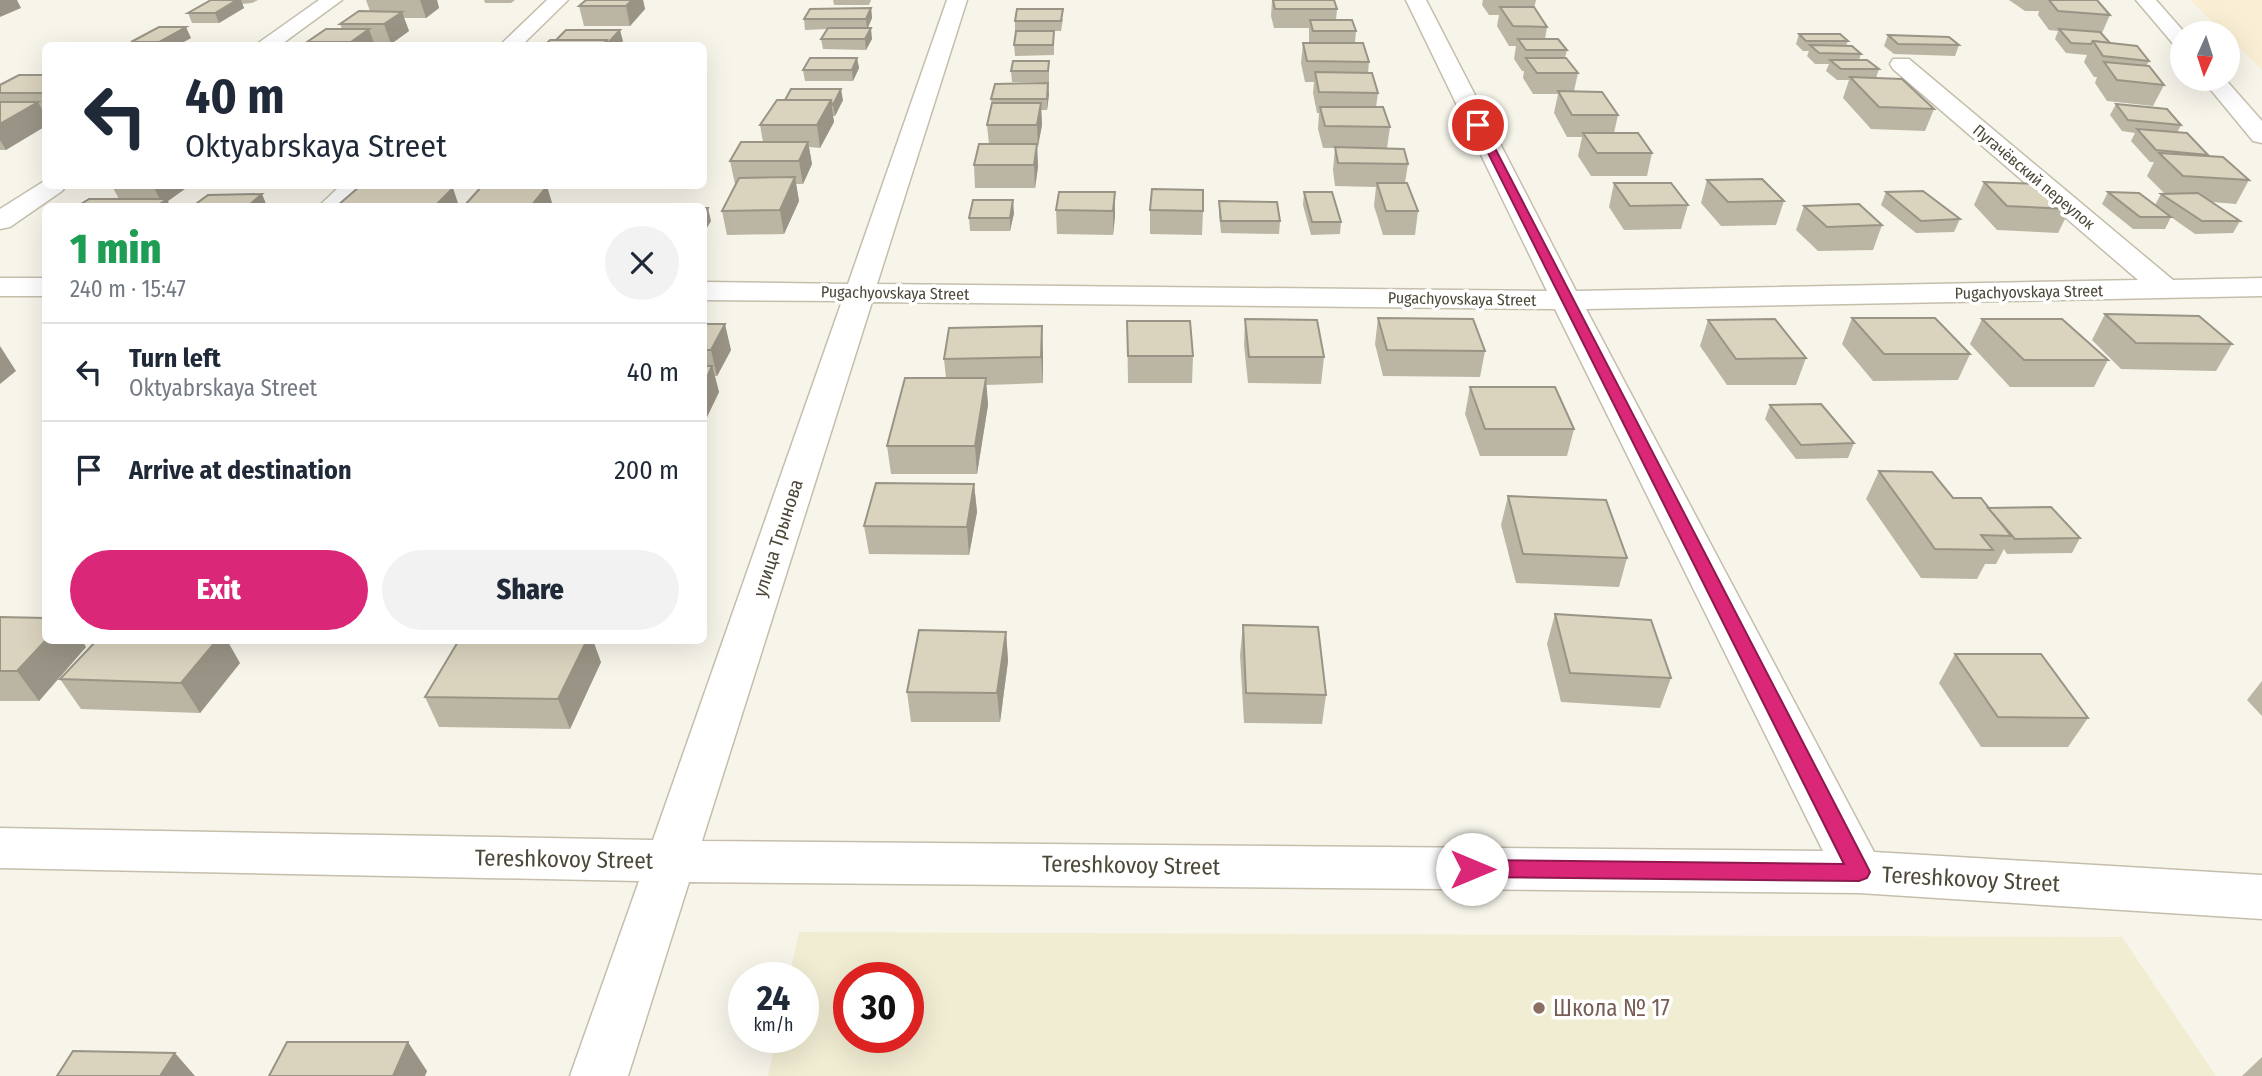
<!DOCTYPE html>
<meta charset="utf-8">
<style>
:root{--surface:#fff;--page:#f2f2f3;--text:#1f2937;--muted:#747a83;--line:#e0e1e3;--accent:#db2777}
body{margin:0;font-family:"Fira Sans Condensed",sans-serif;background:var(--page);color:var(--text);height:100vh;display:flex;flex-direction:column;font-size:26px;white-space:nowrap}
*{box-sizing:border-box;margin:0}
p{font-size:23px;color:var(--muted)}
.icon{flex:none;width:38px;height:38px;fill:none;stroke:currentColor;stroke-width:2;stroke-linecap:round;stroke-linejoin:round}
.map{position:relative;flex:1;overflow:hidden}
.sheet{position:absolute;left:42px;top:203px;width:665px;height:441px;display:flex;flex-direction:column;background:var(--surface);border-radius:10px;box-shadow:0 7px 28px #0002}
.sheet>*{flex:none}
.hud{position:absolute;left:42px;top:42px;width:665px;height:147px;border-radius:10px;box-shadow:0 7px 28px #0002;background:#fff;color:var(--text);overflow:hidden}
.needle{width:46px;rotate:183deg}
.fabs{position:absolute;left:2170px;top:21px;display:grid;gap:14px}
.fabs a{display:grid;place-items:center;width:70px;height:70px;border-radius:50%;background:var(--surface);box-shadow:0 7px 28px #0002;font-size:35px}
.speed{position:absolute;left:728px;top:962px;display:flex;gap:14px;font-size:35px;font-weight:700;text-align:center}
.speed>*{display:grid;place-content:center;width:91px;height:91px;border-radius:50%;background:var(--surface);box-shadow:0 7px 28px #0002;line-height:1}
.speed small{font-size:18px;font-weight:400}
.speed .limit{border:10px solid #d22;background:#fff;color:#111}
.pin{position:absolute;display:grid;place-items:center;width:60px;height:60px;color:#fff;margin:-30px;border:4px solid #fff;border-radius:50%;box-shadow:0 2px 7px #0007}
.me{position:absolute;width:77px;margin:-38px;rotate:90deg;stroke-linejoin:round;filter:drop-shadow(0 0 5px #0008)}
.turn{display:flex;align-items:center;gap:24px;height:147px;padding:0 28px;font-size:32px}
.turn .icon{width:91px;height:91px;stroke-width:2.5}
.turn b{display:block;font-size:49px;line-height:60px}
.round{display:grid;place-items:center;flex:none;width:74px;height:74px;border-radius:37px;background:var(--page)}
.overview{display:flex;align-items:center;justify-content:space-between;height:119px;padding:0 28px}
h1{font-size:42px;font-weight:800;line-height:52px;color:#1e9e55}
.button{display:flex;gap:14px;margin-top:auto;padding:14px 28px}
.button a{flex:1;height:80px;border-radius:42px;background:var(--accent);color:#fff;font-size:28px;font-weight:800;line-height:80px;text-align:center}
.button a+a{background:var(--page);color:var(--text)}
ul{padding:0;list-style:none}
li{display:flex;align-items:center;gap:21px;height:98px;padding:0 28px;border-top:2px solid var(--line)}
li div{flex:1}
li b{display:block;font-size:26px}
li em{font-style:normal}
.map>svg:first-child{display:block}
.commercial{fill:#faefd4}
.education{fill:#f1edd3;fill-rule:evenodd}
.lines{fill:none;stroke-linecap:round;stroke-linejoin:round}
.minor-casing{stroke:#c4beab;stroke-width:3}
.minor{fill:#fff;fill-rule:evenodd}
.wall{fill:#bbb5a3}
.shaded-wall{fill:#999485}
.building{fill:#dad3be;stroke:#999485;stroke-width:2}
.route{fill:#db2777;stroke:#8e194d;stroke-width:2}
.education-dot{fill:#8d6e63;stroke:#fff;stroke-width:2.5}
.labels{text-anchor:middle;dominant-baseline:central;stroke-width:7;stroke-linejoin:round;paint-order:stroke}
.far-street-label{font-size:16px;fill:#4c4737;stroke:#fff}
.street-label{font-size:19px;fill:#4c4737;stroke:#fff}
.near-street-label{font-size:23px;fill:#4c4737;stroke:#fff}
.near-education-label{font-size:23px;fill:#785e54;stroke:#fff;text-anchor:start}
</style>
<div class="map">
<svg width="2262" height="1076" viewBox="0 0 2262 1076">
<rect width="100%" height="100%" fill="#f7f5ea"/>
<!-- commercial -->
<polygon class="commercial" points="2190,0 2262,0 2262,70 2228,37 2228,33 2224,33"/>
<!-- education -->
<path class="education" d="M 799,932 L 2122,937 L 2216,1076 L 768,1076 L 776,1038 L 803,1038 L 803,978 L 789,978 ZM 849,978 L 908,978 L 908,1038 L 849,1038 Z"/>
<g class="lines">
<defs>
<g id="minor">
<polygon points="319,0 342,0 279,46 254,46"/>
<polygon points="547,0 568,0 521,46 499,46"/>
<path d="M 947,0 L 967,0 L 877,284 L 1547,291 L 1406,0 L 1426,0 L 1576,291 L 2138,280 L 1893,69 L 1890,64 L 1893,59 L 1909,59 L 2173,280 L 2262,278 L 2262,296 L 1586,309 L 1874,852 L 2262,875 L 2262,919 L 1859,893 L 689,882 L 628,1076 L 570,1076 L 639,881 L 0,868 L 0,828 L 653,840 L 842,301 L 704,300 L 704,282 L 848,284 ZM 872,302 L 1555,309 L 1823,851 L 702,841 Z"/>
<polygon points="2136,0 2156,0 2185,33 2182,33 2182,48 2175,46"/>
<polygon points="2202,79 2225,79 2262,121 2262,143 2253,141"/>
<polygon points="46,180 46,186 66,186 62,191 10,227 0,229 0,209"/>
<polygon points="340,186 368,186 347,206 319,206"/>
<rect x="0" y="278" width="46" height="18"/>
</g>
</defs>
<!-- minor casing -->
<use href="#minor" class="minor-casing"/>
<!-- minor -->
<use href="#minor" class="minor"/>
</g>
<!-- wall -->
<g class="wall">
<polygon points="210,0 258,0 252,3 242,4 244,8 219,23 192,23 188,13"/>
<polygon points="366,0 437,0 439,8 426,18 404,18 409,31 391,44 374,44 375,46 308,46 307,42 342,29 340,24 370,11"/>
<polygon points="484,0 515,0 511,3 485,3"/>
<polygon points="586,0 643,0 645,9 630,26 584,26 579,6"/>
<polygon points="833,0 871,0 869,5 834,5"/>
<polygon points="1272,0 1334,0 1337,9 1336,20 1356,31 1355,43 1369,62 1368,73 1378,93 1376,107 1390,127 1387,148 1408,164 1405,183 1418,211 1415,235 1383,235 1374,206 1376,187 1335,186 1333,170 1335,148 1323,148 1318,129 1319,113 1317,113 1313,93 1314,82 1305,82 1301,63 1303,43 1309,43 1309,28 1274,28 1271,16"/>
<polygon points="1483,0 1536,0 1534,9 1547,27 1545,39 1567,50 1565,58 1578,73 1574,91 1618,115 1614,133 1652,153 1647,176 1591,176 1578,156 1582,137 1567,137 1554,113 1558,94 1533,94 1523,78 1524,71 1522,71 1514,59 1516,46 1509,46 1497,26 1499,15 1489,15 1482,5"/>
<polygon points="2009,0 2097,0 2110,15 2102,33 2110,43 2149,61 2146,66 2164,85 2153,106 2107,101 2095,83 2097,77 2094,77 2084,62 2087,55 2066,53 2055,39 2058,31 2049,30 2038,15 2039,11 2025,11"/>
<polygon points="871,8 872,18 868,28 872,39 866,50 823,49 821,39 827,29 805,30 804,19"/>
<polygon points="1063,19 1061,31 1054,31 1054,55 1015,56 1014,45 1035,31 1015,31 1015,21"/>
<polygon points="1799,34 1848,41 1846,46 1861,54 1859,60 1879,69 1876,78 1934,109 1925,131 1871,129 1843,98 1849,80 1837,80 1826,71 1829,64 1815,64 1807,56 1809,51 1803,51 1796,44"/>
<polygon points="1888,35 1959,45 1955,56 1894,54 1884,46"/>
<polygon points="191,38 176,46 133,46 131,42"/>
<polygon points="857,58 859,68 853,81 805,81 803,70"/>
<polygon points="1049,61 1049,82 1012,82 1011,71"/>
<polygon points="46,75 46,114 44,114 6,150 0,150 0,85"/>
<polygon points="1049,94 1047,110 1041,110 1042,125 1037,147 1038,167 1035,188 975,188 974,165 989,144 987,125 992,106 991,99"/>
<polygon points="843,100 835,116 833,116 834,122 820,148 809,147 812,164 803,184 796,184 799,201 784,234 727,235 722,211 736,184 735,184 730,161 763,142 760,125"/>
<polygon points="2116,104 2181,125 2177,133 2208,155 2208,156 2249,180 2236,204 2212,202 2240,221 2233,233 2195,234 2171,217 2165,229 2133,229 2102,204 2108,192 2155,205 2161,194 2165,194 2147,176 2154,162 2150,162 2131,141 2135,133 2122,131 2110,115"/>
<polygon points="1707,180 1784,201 1776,225 1721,226 1701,203"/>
<polygon points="1984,182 2070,209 2058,233 1997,230 1974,205"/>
<polygon points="1614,183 1688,205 1681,229 1624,230 1609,207"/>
<polygon points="112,186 189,186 168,201 119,199"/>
<polygon points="1115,192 1115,216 1113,235 1057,234 1056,210"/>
<polygon points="1304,192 1341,222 1340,234 1311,235 1303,205"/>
<polygon points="1886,192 1960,219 1954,232 1916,233 1881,205"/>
<polygon points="1219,201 1280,221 1279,234 1221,233 1219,214"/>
<polygon points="1804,206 1882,225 1873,250 1818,251 1796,230"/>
<polygon points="1150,210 1203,211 1202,235 1150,234"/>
<polygon points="1014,213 1010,231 970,231 969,218"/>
<polygon points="2105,314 2232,344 2216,371 2121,369 2092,340"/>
<polygon points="1378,318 1485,351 1480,377 1383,376 1375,344"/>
<polygon points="1852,318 1970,354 1958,380 1873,381 1842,344"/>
<polygon points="1245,319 1324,357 1321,384 1248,383 1244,345"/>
<polygon points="1982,319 2108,360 2094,387 2010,387 1970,344"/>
<polygon points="1708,320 1806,358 1796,385 1727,385 1700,346"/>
<polygon points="1127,321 1193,356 1192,383 1128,383"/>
<polygon points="704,324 731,350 717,376 715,376 719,392 707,417 704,417"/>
<polygon points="1043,352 1043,383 986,385 988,405 977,474 891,474 887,446 946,378 944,359"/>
<polygon points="1470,387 1574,429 1567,456 1480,456 1465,414"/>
<polygon points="1770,405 1854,443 1848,458 1796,459 1765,419"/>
<polygon points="1879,471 1953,498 1988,508 2080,538 2072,553 2007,554 2004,549 1996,564 1985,564 1977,579 1921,578 1866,499"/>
<polygon points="974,484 977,512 969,555 869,554 864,526"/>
<polygon points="1508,496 1627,558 1619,587 1516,583 1501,525"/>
<polygon points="1555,614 1671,678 1660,708 1561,702 1547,644"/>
<polygon points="0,617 86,647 39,701 0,701"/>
<polygon points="1243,625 1326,695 1322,724 1244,723 1240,655"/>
<polygon points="1006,632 1008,661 1000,722 911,722 907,692"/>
<polygon points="1955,654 2088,718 2068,747 1981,747 1939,683"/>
<polygon points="601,662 570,729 439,727 425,697"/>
<polygon points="240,663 200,713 81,709 60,679"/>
<polygon points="2262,681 2262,716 2247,700"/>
<polygon points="2262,1057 2262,1076 2242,1076"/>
</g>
<!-- shaded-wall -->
<g class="shaded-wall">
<polygon points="0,0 17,0 21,8 0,17"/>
<polygon points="237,0 241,0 244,8 219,23 215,13"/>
<polygon points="420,0 437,0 439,8 426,18"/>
<polygon points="632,0 643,0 645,9 630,26 626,6"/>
<polygon points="871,8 872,18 867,29 866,19"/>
<polygon points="402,12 409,31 391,44 384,24"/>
<polygon points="186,27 191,38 176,46 161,46 159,42"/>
<polygon points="871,28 872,39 866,50 865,39"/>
<polygon points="369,29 375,46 352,46 351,42"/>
<polygon points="620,30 623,41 618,46 609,46 608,43"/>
<polygon points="857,58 859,68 853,81 852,70"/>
<polygon points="1048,83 1049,94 1047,110 1047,99"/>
<polygon points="841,89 843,100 835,116 833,105"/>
<polygon points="831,100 834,122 820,148 817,125"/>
<polygon points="38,102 46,117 46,126 6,150 0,140 0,124"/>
<polygon points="1041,103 1042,125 1038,147 1037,125"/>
<polygon points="808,142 812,164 803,184 799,161"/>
<polygon points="1037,144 1038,167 1035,188 1034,165"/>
<polygon points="795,177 799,201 784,234 780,210"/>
<polygon points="153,186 189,186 168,201 170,206 157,206 162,203"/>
<polygon points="547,186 553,206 531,206"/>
<polygon points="453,188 459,206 435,206"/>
<polygon points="1115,192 1115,216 1113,235 1113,211"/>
<polygon points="262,194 267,206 248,206"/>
<polygon points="1013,200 1014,213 1010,231 1010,218"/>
<polygon points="708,208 711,221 704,233 704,216"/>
<polygon points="725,324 731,350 717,376 711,350"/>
<polygon points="1042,326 1043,352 1043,383 1041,357"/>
<polygon points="0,346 16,371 0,384"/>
<polygon points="712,366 719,392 707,417 704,403 704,384"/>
<polygon points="986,378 988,405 977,474 975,446"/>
<polygon points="974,484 977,512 969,555 967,527"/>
<polygon points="1006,632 1008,661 1000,722 997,693"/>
<polygon points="46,640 82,640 86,647 39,701 17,671"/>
<polygon points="217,640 227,640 240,663 200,713 181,683"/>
<polygon points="587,640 593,640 601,662 570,729 558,699"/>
<polygon points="408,1042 427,1071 425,1076 393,1076"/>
<polygon points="175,1053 195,1076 160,1076"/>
</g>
<!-- building -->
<g class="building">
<polygon points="211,0 237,0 215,13 188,13"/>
<polygon points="586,0 632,0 626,6 579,6"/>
<polygon points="1273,0 1334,0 1337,9 1275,9"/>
<polygon points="2049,0 2097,0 2110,15 2058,11"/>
<polygon points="1500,7 1534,7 1547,27 1513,26"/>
<polygon points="871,8 866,19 804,19 810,9"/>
<polygon points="1017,9 1063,9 1061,21 1015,21"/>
<polygon points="359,11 402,12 384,24 340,24"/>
<polygon points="1310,20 1352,20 1356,31 1313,31"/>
<polygon points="159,27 186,27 159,42 131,42"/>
<polygon points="828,28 871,28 865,39 821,39"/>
<polygon points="326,29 369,29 351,42 307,42"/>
<polygon points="2059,29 2100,32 2110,43 2093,41 2091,44 2071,43"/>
<polygon points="566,30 620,30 608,43 607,40 556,40"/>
<polygon points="1016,31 1054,31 1053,45 1014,45"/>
<polygon points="1799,34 1840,34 1848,41 1806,41"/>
<polygon points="1888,35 1949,37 1959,45 1898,44"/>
<polygon points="1518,39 1558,39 1567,50 1526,50"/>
<polygon points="550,40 607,40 602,46 544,46"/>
<polygon points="2093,41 2137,46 2149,61 2103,56"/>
<polygon points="1303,43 1363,43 1369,62 1307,61"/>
<polygon points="1810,45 1852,46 1861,54 1819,53"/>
<polygon points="810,58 857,58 852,70 803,70"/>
<polygon points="1526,58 1566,58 1578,73 1537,73"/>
<polygon points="1830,60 1867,60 1879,69 1841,69"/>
<polygon points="1013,61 1049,61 1048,71 1011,71"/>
<polygon points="2104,62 2149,66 2164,85 2117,80"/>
<polygon points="1315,72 1372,73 1378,93 1319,92"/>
<polygon points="19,75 46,75 46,93 0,93 0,85"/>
<polygon points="1850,77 1902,79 1934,109 1879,107"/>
<polygon points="1048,83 1047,99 991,99 995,84"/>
<polygon points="791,89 841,89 833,105 832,105 831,100 785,100"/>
<polygon points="1558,91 1602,92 1618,115 1572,115"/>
<polygon points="777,100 831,100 817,125 760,125"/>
<polygon points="0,102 38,102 0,124"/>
<polygon points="992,103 1041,103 1037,125 987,125"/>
<polygon points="2116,104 2167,109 2181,125 2128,120"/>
<polygon points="1320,107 1383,107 1390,127 1325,126"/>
<polygon points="2137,129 2187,133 2208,155 2156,150"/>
<polygon points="1583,133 1638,133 1652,153 1597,153"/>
<polygon points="741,142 808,142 799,161 730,161"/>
<polygon points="979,144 1037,144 1034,165 974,165"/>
<polygon points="1335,147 1404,149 1408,164 1338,163"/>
<polygon points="2159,153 2223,157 2249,180 2183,176"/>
<polygon points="795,177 780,210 722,211 739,178"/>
<polygon points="1762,179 1784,201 1728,202 1707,180"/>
<polygon points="1984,182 2044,184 2070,209 2007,206"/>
<polygon points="1377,183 1407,183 1418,211 1386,211"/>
<polygon points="1614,183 1671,183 1688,205 1630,206"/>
<polygon points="482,186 547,186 531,206 464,206"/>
<polygon points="359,187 453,188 435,206 337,206"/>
<polygon points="1152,189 1203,190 1203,211 1150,210"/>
<polygon points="1923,191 1960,219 1921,221 1886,192"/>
<polygon points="1059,192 1115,192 1113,211 1056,210"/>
<polygon points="1304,192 1332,192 1341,222 1312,222"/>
<polygon points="2108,192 2139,193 2171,217 2140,217"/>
<polygon points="2198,193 2240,221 2202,221 2161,194"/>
<polygon points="262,194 248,206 193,206 208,195"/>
<polygon points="89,199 167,199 157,206 78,206"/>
<polygon points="973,200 1013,200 1010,218 969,218"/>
<polygon points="1219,201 1277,202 1280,221 1221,221"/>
<polygon points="590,204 631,204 629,206 587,206"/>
<polygon points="1859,204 1882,225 1827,227 1804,206"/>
<polygon points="704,208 708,208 704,216"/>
<polygon points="2105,314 2199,316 2232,344 2136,343"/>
<polygon points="1378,318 1473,319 1485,351 1387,350"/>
<polygon points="1852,318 1935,318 1970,354 1884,354"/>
<polygon points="1245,319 1317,320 1324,357 1249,357"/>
<polygon points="1775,319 1806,358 1736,359 1708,320"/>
<polygon points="1982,319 2062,319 2108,360 2024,360"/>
<polygon points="1127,321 1190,321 1193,356 1128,356"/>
<polygon points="704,324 725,324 711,350 704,350"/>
<polygon points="1042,326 1041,357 944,359 949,328"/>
<polygon points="704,366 712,366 704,384"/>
<polygon points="905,378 986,378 975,446 887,446"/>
<polygon points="1470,387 1555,387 1574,429 1485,429"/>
<polygon points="1821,404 1854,443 1801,445 1770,405"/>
<polygon points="1879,471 1932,472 1953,498 1981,498 2011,536 1981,535 1993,550 1935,549"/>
<polygon points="876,483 974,484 967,527 864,526"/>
<polygon points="1508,496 1606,500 1627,558 1523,554"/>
<polygon points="2051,507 2080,538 2015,539 1988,508"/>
<polygon points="1555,614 1651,620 1671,678 1570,673"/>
<polygon points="0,617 46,618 46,640 17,671 0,671"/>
<polygon points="1243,625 1318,627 1326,695 1246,693"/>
<polygon points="919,630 1006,632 997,693 907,692"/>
<polygon points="97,640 217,640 181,683 60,679"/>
<polygon points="459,640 587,640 558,699 425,697"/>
<polygon points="1955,654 2041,654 2088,718 1998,717"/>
<polygon points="287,1042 408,1042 393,1076 269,1076"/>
<polygon points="73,1051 175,1053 160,1076 57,1076"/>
</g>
<!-- route -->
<polygon class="route" points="1475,123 1483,125 1867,866 1870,872 1867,878 1859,881 1472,877 1465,875 1462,869 1465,863 1472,860 1844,864 1474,125"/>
<!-- markers -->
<circle class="education-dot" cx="1539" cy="1008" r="7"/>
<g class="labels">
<!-- far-street labels -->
<g class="far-street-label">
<text transform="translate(2034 177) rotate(40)">Пугачёвский переулок</text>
<text transform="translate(2029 292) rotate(-1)">Pugachyovskaya Street</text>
<text transform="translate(895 293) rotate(1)">Pugachyovskaya Street</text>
<text transform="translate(1462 299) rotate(1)">Pugachyovskaya Street</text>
</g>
<!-- street labels -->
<g class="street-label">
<text transform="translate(778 538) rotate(-72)">улица Трынова</text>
</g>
<!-- near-street labels -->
<g class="near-street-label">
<text transform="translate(564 859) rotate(1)">Tereshkovoy Street</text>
<text transform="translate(1131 865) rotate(1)">Tereshkovoy Street</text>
<text transform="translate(1971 879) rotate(3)">Tereshkovoy Street</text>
</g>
<!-- near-education labels -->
<g class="near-education-label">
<text x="1553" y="1008">Школа № 17</text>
</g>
</g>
</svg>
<div class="fabs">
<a><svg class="needle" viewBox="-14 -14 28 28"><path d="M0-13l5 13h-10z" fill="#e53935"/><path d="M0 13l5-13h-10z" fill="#747a83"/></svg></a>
</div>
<div class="speed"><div>24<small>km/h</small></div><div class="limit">30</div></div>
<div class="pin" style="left:1478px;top:125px;background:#d93025"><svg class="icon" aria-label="arrive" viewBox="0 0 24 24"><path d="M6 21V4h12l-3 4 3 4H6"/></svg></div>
<svg class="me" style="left:1472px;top:869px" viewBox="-20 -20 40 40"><circle r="19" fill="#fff"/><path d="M0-13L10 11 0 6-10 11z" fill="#db2777"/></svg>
<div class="hud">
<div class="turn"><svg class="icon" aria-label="left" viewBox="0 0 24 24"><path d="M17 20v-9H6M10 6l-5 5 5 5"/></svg><div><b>40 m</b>Oktyabrskaya Street</div></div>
</div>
<section class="sheet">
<div class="overview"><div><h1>1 min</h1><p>240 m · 15:47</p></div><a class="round"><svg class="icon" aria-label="close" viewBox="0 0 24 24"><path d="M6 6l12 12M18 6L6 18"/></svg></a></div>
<ul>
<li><svg class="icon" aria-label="left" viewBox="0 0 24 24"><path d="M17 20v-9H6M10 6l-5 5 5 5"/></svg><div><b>Turn left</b><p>Oktyabrskaya Street</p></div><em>40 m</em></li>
<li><svg class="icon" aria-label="arrive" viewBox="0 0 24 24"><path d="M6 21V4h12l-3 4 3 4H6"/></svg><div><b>Arrive at destination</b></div><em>200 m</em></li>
</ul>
<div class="button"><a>Exit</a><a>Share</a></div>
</section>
</div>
